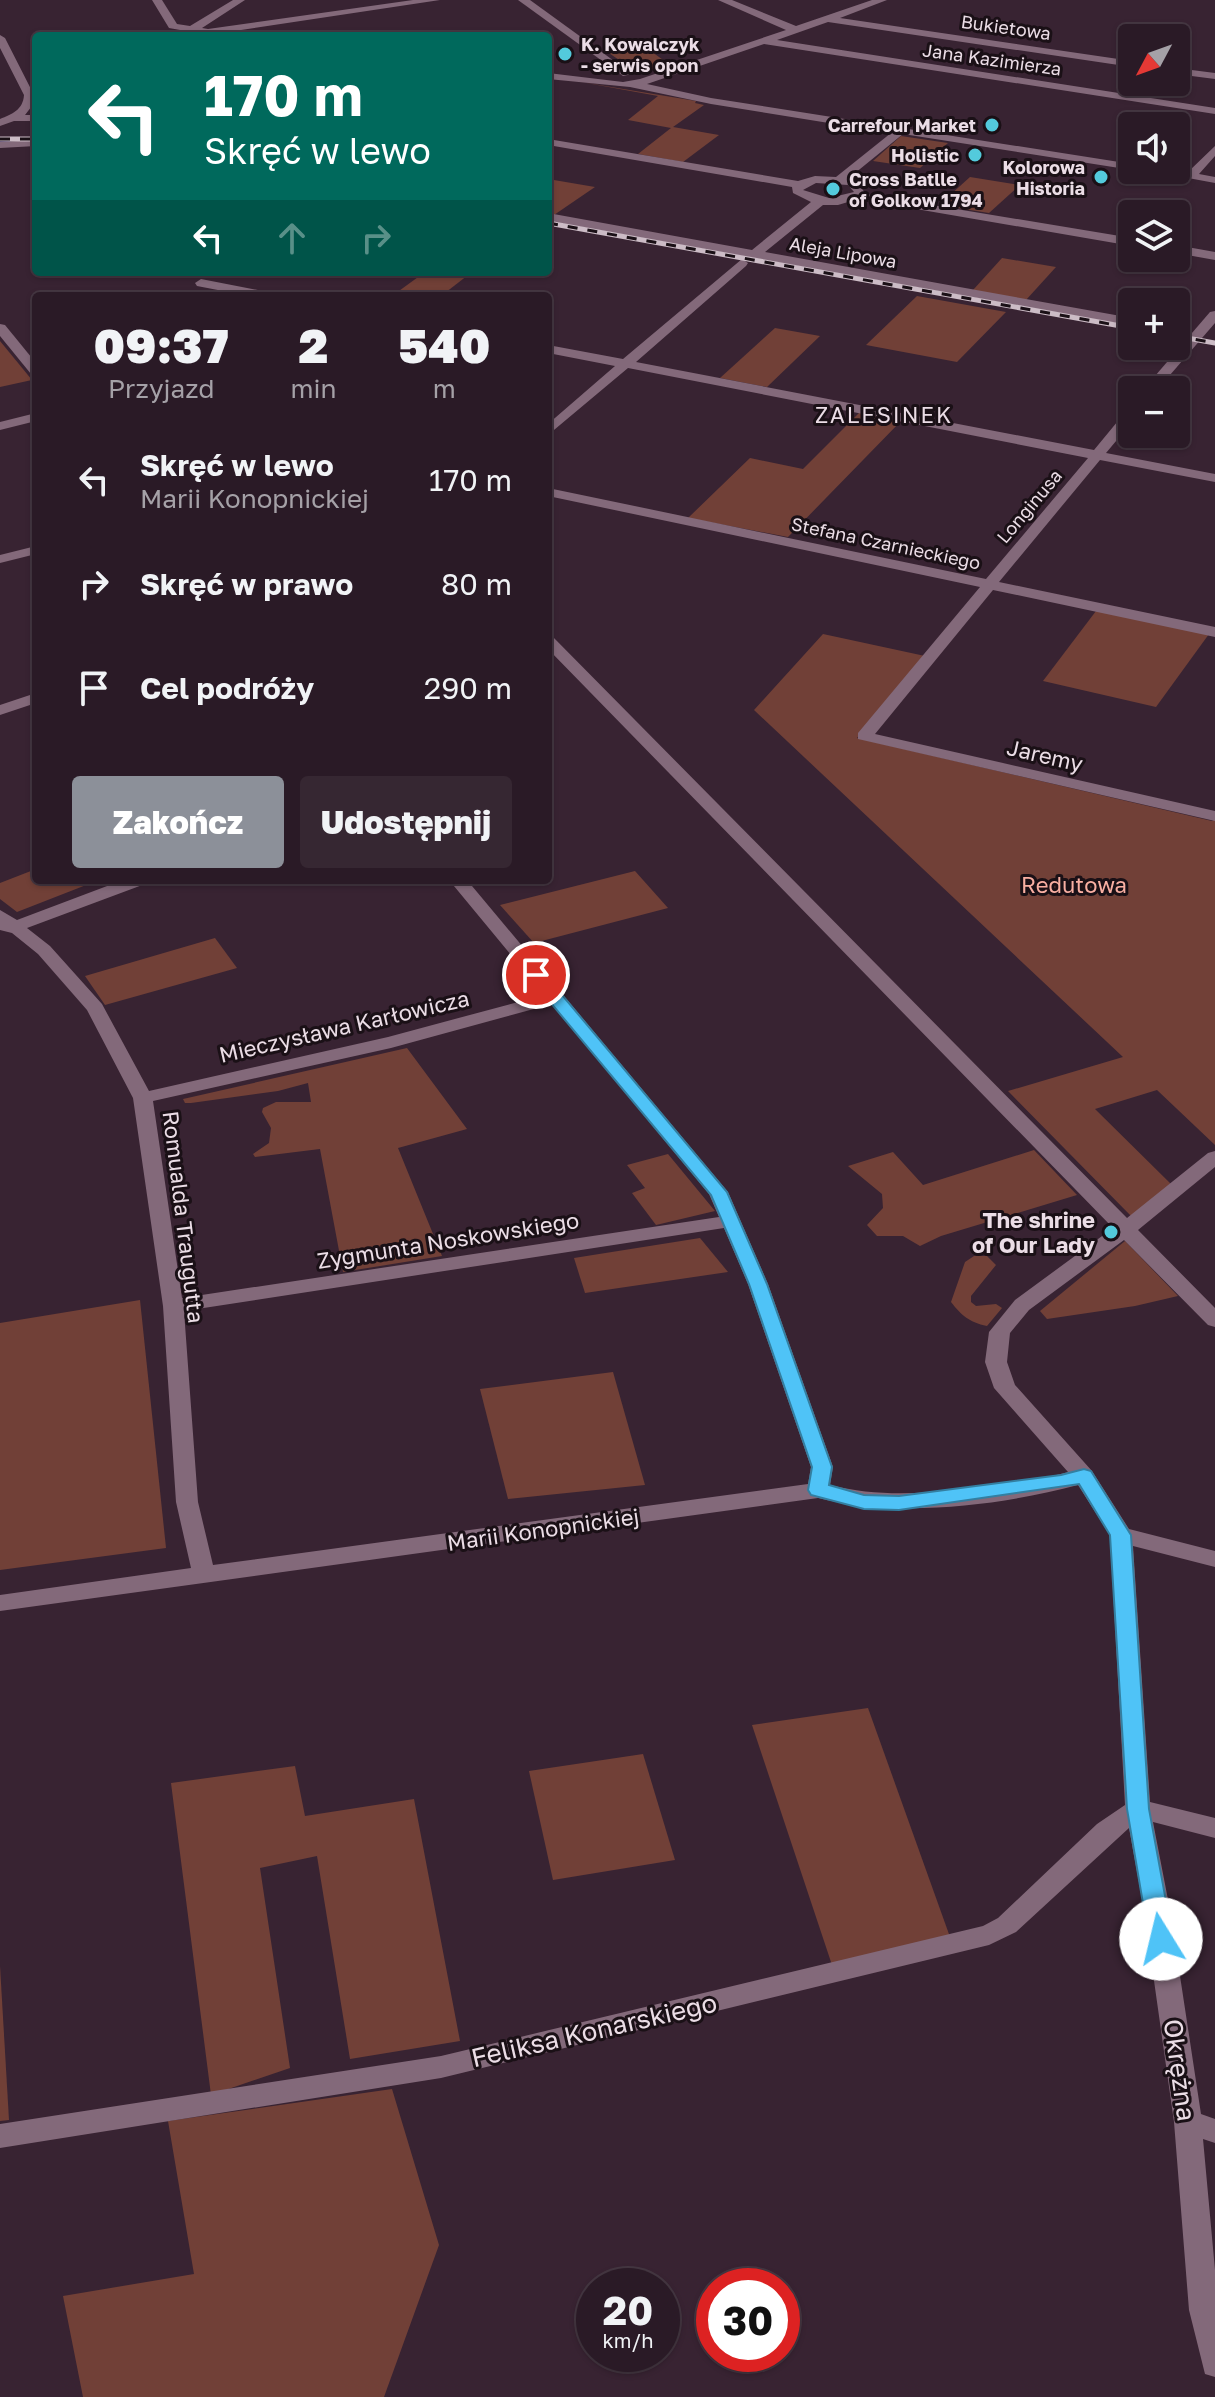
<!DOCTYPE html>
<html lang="pl">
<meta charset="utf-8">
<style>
:root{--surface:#2a1a26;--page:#362732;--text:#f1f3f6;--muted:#a5a1a7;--line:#463843;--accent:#8c9099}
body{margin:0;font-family:"Golos Text",sans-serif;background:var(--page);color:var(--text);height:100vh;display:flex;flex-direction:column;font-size:30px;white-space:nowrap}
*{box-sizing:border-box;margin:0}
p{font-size:26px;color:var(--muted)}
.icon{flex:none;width:44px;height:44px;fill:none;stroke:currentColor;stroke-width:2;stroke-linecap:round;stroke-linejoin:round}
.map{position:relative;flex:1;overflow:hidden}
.side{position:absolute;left:32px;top:292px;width:520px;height:592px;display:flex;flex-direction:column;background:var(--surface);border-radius:8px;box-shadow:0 2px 6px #0004,0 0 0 2px var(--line)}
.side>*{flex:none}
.hud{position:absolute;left:32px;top:32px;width:520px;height:244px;border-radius:8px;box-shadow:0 2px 6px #0004,0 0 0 2px var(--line);background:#00695c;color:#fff;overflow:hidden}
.needle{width:52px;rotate:229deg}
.buttons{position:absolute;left:1118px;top:24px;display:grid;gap:16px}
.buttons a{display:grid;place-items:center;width:72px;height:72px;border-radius:8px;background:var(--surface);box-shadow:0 2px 6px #0004,0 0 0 2px var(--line);font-size:40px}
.speed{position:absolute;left:576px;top:2268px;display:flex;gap:16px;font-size:40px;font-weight:700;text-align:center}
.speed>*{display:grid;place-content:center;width:104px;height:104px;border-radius:50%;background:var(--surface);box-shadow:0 2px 6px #0004,0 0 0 2px var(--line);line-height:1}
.speed small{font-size:20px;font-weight:400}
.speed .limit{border:12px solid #d22;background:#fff;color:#111}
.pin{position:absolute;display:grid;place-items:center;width:68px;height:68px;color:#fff;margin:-34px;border:4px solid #fff;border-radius:50%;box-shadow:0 2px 8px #0007}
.me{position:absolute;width:88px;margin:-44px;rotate:351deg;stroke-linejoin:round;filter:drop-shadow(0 0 6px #0008)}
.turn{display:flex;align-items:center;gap:28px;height:168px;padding:0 40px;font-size:36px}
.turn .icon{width:104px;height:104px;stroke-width:2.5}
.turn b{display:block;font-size:56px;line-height:68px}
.lanes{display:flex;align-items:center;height:76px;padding:0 40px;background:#0003;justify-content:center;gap:40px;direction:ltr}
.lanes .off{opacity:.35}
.eta{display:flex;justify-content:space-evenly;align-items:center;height:136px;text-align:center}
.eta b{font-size:48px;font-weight:800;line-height:56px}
.primary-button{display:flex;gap:16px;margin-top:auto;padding:16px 40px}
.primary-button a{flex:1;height:92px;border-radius:8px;background:var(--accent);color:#fff;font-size:32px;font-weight:800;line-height:92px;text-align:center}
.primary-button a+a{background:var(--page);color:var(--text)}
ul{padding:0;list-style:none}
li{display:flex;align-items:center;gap:24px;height:104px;padding:0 40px}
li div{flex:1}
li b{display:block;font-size:30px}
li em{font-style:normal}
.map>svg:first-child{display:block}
.green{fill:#714037}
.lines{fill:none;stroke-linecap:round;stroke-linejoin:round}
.stream{stroke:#130439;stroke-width:3}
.minor{fill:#83697a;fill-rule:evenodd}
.rail-casing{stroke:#ccbcc6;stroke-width:5}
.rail{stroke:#1a1016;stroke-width:3;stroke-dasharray:10;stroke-linecap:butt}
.route{fill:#4fc3f7;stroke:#337fa1;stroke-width:2}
.poi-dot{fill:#53cadc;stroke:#1a1016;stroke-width:3}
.labels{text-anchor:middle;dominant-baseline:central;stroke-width:6;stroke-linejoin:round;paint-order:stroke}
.far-street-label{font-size:18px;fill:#ebdde6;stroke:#1a1016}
.far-poi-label{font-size:18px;font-weight:bold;fill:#ebdde6;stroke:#1a1016;text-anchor:end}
.far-quarter-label{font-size:22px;letter-spacing:2px;fill:#ebdde6;stroke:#1a1016}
.street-label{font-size:22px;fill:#ebdde6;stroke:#1a1016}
.park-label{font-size:22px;fill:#f9afa2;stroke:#1a1016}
.poi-label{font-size:22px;font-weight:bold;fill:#ebdde6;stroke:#1a1016;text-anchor:end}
.near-street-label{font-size:26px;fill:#ebdde6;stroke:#1a1016}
</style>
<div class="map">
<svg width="1215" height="2397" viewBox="0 0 1215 2397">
<rect width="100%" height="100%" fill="#382332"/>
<!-- green -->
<g class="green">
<path d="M 645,47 L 673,67 C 642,71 635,72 609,53 Z"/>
<polygon points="581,82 696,101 695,103 704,105 673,127 719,135 683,162 638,154 671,128 628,120 658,96"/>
<polygon points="901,136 948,143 920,168 873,161"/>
<polygon points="970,177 1020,185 989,213 939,205"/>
<polygon points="548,179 595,187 554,215 548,214"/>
<polygon points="1002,258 1056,267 1026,300 973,290"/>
<polygon points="425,272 472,272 441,296 392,296"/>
<polygon points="917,296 1006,312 957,362 866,345"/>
<polygon points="775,328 820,336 767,387 720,378"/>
<polygon points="0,341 32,380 0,387"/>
<polygon points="860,412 902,420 788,537 688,518 750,458 803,469"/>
<polygon points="1096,611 1209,634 1156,707 1043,681"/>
<polygon points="823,634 925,656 857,738 1212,821 1215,819 1215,1145 1157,1090 1095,1109 1172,1185 1132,1217 1008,1091 1123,1057 754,710"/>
<polygon points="36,869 36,880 99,880 17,912 0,899 0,883"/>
<polygon points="635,871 668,908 534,943 500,905"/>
<polygon points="215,938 237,968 105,1005 85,976"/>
<polygon points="407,1048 467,1129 398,1148 442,1256 343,1272 320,1149 255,1157 253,1154 269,1143 271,1128 262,1112 263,1108 276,1102 311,1102 308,1083 278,1091 191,1103 185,1103 183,1099"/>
<polygon points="1034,1150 1077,1195 941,1236 920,1246 903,1236 877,1236 867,1225 883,1208 882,1194 848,1166 893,1152 923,1185"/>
<polygon points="668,1154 715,1211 656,1225 632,1193 645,1188 627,1165"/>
<polygon points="700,1238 728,1272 585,1293 574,1258"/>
<polygon points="1125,1241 1178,1296 1135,1306 1047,1319 1040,1311"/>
<path d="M 974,1256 L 987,1256 L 996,1265 L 971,1296 L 971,1302 L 976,1306 L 996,1304 L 1002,1308 L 987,1326 C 969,1322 962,1316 951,1302 L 965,1262 Z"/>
<polygon points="140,1300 166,1548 0,1570 0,1323"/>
<polygon points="613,1372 645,1485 508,1499 480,1389"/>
<polygon points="868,1708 950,1937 832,1965 752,1725"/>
<polygon points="643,1754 675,1860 553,1880 529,1771"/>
<polygon points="295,1766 305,1816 414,1799 460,2041 350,2059 317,1856 260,1868 290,2068 211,2095 171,1783"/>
<polygon points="0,1966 9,2120 0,2121"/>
<polygon points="392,2089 439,2245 384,2397 83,2397 63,2296 194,2274 168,2121"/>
</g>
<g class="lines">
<!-- stream -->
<polyline class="stream" points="0,141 9,141"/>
<!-- minor -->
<g class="minor">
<polygon points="152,0 162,0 177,24 190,26 233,0 245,0 202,28 208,29 413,0 440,0 208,35 169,28"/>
<polygon points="518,0 530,0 632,74 623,76"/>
<path d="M 718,0 L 732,0 L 796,26 L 872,0 L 887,0 L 840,18 L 1132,61 L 1132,67 L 828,22 L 777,40 L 1215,108 L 1215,114 L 764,44 L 647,84 L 711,98 L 1132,164 L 1132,170 L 903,134 L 849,178 L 855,180 L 866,194 L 1132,238 L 1132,246 L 858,199 L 838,205 L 823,205 L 765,252 L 1132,318 L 1132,326 L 548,221 L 548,213 L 752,250 L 811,202 L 793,193 L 792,187 L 548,145 L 548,139 L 798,181 L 815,176 L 836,177 L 891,133 L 711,104 L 630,87 L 548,79 L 548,73 L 623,82 L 640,79 L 786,30 ZM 816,183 L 848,185 L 854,192 L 829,198 L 803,190 Z"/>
<path d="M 0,35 L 5,38 L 34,95 L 35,102 L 25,115 L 36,115 L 36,121 L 14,121 L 0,126 L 0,119 C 12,114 23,110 24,95 L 0,48 Z"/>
<polygon points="1176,68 1215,73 1215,79 1176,74"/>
<polygon points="36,140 36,146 0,148 0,142"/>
<polygon points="1215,146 1215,156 1199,174 1215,177 1215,183 1145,170 1188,172"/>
<polygon points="1176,245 1215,252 1215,260 1176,253"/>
<polygon points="742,259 748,263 746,266 636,362 1094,450 1127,410 1132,409 1132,422 1106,453 1215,474 1215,482 1100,460 999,582 1215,627 1215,637 993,590 875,734 1215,811 1215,821 858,739 858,733 980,587 548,496 548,488 986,579 1088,458 628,368 548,435 548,424 615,366 548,353 548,345 623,359"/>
<polygon points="201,279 268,292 274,296 249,296 197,286 195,283"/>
<polygon points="1215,311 1215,323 1157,390 1143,390 1210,312"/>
<polygon points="0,324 5,325 36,363 36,375 31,374 0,336"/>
<polygon points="36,413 36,421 0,430 0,422"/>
<polygon points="36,546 36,554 0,563 0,555"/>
<path d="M 548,635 L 553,637 L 1127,1218 L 1208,1153 L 1215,1151 L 1215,1167 L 1138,1230 L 1215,1308 L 1215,1327 L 1208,1325 L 1124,1240 L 1029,1310 L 1010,1333 L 1007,1362 L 1015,1385 L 1092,1471 L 1129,1529 L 1215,1551 L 1215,1567 L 1133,1546 L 1150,1802 L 1215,1818 L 1215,1838 L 1153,1822 L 1170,1910 L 1201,2114 L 1215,2119 L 1215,2143 L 1203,2139 L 1215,2270 L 1215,2377 L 1205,2374 L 1189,2310 L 1174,2122 L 1144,1910 L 1129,1828 L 1016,1932 L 989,1945 L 441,2078 L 0,2148 L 0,2124 L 441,2056 L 983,1926 L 998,1918 L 1097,1824 L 1125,1805 L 1110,1535 L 1078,1485 C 999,1506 898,1518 818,1498 L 0,1611 L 0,1595 L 191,1568 L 176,1502 L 163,1306 L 133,1098 L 87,1010 L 38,954 L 12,933 L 0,930 L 0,910 L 17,920 L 123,880 L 148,880 L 145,884 L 27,928 L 50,946 L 102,1004 L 149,1091 L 388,1037 L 544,995 L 449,880 L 467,880 L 728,1192 L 768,1284 L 833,1467 L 830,1485 C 889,1500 949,1492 1007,1482 C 1027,1479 1048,1478 1068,1472 L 994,1388 L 985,1362 L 989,1332 L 1015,1300 L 1113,1228 L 548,649 ZM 552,1004 L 709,1194 L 719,1217 L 182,1298 L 153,1101 L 391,1048 ZM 724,1228 L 748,1284 L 811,1467 L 808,1484 L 213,1565 L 198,1502 L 184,1311 Z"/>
<polygon points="36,693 36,703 0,715 0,705"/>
</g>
<defs>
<g id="rail">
<polyline points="0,139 36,139"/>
<polyline points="548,223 1132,328"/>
<polyline points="1176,336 1215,343"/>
</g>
</defs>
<!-- rail casing -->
<use href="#rail" class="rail-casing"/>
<!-- rail -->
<use href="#rail" class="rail"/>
</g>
<!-- route -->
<polygon class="route" points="536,970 542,971 727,1192 767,1284 832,1467 829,1485 864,1495 899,1496 1061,1475 1084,1469 1091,1471 1131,1535 1149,1809 1173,1939 1169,1946 1161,1949 1153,1946 1149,1939 1127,1809 1110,1535 1079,1484 899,1510 864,1509 811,1495 808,1490 812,1467 749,1284 711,1195 530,978 528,975 530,971"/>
<!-- markers -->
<g class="poi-dot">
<circle cx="565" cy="54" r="8"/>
<circle cx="992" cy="125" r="8"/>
<circle cx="975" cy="155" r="8"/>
<circle cx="1101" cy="177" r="8"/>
<circle cx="833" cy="189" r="8"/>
<circle cx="1111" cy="1232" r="8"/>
</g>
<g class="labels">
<!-- far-street labels -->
<g class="far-street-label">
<text transform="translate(1006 27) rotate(8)">Bukietowa</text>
<text transform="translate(992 59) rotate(8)">Jana Kazimierza</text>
<text transform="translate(843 252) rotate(10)">Aleja Lipowa</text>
<text transform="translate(1029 506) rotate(-50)">Longinusa</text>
<text transform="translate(886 543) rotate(12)">Stefana Czarnieckiego</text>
</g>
<!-- far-poi labels -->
<g class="far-poi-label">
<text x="581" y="44" text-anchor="start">K. Kowalczyk<tspan x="581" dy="21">- serwis opon</tspan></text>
<text x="976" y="125">Carrefour Market</text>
<text x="959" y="155">Holistic</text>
<text x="1085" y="167">Kolorowa<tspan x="1085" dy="21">Historia</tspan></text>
<text x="849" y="179" text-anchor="start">Cross Batlle<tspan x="849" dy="21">of Golkow 1794</tspan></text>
</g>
<!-- far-quarter labels -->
<g class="far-quarter-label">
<text x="884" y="414">ZALESINEK</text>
</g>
<!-- street labels -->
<g class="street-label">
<text transform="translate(1045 755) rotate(13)">Jaremy</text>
<text transform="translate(344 1026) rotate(-13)">Mieczysława Karłowicza</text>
<text transform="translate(184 1217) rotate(83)">Romualda Traugutta</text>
<text transform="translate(448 1240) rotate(-9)">Zygmunta Noskowskiego</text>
<text transform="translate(543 1529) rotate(-8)">Marii Konopnickiej</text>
</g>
<!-- park labels -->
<g class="park-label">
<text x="1074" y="884">Redutowa</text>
</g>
<!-- poi labels -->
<g class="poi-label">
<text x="1095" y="1219">The shrine<tspan x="1095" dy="25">of Our Lady</tspan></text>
</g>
<!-- near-street labels -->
<g class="near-street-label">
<text transform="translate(594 2030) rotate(-13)">Feliksa Konarskiego</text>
<text transform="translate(1180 2070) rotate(82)">Okrężna</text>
</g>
</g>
</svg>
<div class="buttons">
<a><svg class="needle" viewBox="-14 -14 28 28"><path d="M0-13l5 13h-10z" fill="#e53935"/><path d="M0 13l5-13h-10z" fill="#a5a1a7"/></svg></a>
<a><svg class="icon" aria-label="sound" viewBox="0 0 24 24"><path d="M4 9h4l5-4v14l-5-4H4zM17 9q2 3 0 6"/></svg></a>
<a><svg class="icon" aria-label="layers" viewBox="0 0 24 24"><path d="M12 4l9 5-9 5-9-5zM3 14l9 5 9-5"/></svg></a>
<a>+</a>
<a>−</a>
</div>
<div class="speed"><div>20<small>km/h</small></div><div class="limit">30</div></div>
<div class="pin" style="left:536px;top:975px;background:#d93025"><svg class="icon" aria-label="arrive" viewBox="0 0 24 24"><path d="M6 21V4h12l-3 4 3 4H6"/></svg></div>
<svg class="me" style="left:1161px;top:1939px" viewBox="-20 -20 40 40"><circle r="19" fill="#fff"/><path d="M0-13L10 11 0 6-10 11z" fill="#4fc3f7"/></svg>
<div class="hud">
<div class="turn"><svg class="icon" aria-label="left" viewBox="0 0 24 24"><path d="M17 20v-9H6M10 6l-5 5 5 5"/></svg><div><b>170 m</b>Skręć w lewo</div></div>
<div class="lanes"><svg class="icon" aria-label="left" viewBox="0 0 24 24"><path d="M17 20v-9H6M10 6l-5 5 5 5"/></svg><svg class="icon off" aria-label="ahead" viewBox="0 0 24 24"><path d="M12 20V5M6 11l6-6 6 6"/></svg><svg class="icon off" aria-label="right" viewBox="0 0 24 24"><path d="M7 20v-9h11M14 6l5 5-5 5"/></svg></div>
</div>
<section class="side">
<div class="eta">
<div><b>09:37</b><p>Przyjazd</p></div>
<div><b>2</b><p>min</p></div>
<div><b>540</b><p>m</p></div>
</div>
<ul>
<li><svg class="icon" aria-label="left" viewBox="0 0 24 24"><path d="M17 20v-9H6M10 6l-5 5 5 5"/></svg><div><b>Skręć w lewo</b><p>Marii Konopnickiej</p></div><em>170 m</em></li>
<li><svg class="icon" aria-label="right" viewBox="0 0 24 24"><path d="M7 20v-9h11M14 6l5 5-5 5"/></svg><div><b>Skręć w prawo</b></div><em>80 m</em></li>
<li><svg class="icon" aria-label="arrive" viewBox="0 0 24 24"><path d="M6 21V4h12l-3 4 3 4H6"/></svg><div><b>Cel podróży</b></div><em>290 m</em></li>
</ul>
<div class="primary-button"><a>Zakończ</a><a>Udostępnij</a></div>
</section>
</div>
